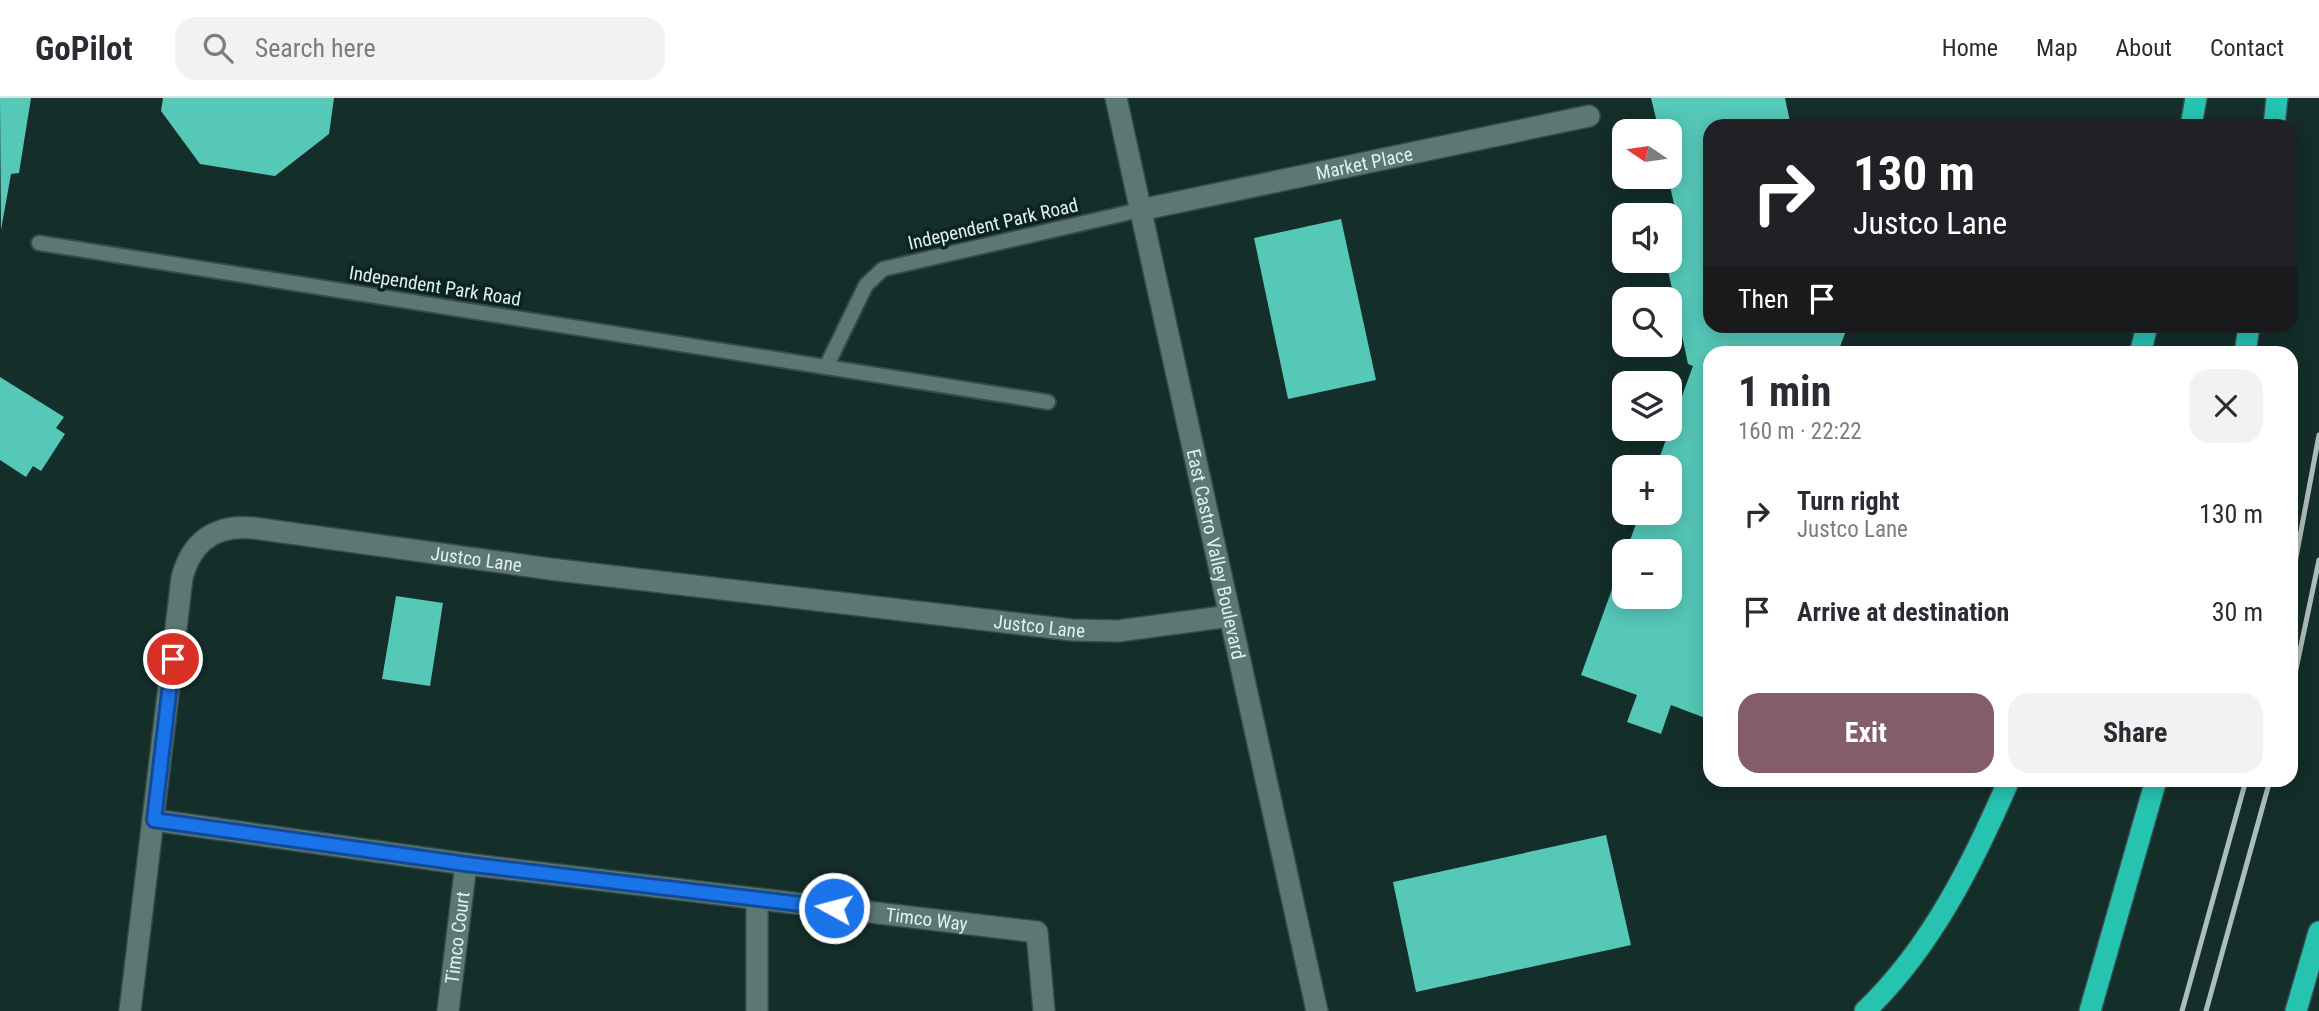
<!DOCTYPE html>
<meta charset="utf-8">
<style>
:root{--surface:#fff;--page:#f2f2f3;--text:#2b2b33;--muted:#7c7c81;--line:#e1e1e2;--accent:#845d6c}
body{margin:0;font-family:"Roboto Condensed",sans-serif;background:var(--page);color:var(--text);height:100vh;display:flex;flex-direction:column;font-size:26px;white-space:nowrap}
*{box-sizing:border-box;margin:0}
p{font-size:23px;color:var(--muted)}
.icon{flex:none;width:38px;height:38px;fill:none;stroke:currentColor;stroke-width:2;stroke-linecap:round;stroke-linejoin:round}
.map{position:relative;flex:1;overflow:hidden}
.panel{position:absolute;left:1703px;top:248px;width:595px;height:441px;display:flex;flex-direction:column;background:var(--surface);border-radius:21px;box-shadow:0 4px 18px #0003}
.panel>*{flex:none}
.banner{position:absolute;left:1703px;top:21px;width:595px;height:214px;border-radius:21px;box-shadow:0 4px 18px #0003;background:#202124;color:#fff;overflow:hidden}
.needle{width:46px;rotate:283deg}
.controls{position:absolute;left:1612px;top:21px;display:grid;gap:14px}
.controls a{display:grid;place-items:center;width:70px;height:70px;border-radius:14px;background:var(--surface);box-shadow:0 4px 18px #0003;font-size:35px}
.pin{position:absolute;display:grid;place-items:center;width:60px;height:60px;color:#fff;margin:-30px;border:4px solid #fff;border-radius:50%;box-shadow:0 2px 7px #0007}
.me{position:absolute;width:77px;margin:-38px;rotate:277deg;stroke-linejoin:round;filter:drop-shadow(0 0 5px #0008)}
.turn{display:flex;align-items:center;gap:24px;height:147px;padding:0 35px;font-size:32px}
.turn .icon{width:91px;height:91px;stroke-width:2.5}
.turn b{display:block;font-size:49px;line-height:60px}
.then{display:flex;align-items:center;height:66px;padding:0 35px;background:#0003;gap:14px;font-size:26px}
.round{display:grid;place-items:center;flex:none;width:74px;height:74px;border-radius:21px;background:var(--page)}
.headline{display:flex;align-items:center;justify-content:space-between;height:119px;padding:0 35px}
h1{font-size:42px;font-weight:700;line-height:52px}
.action{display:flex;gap:14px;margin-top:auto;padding:14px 35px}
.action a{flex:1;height:80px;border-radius:21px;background:var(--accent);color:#fff;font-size:28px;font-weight:700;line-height:80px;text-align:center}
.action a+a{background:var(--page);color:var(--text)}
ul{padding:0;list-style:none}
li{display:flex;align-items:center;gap:21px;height:98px;padding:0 35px}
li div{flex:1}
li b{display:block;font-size:26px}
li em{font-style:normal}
header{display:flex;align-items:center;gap:42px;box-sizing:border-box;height:98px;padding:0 35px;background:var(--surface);border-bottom:2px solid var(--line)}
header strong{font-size:33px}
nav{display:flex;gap:38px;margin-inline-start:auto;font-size:24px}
.search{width:490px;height:63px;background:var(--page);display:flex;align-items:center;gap:18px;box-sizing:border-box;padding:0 24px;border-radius:21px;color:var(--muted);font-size:26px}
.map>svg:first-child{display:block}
.building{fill:#55c8b8}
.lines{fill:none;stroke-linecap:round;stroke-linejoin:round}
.lane-casing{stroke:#364a47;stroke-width:18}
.street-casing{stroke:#364a47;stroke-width:24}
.secondary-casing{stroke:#364a47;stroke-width:24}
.highway-casing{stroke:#364a47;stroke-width:24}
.lane{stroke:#5c7873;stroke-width:14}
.street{stroke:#5c7873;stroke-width:21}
.secondary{stroke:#5c7873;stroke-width:21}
.highway{stroke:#27c3b1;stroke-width:21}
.rail{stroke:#acbebb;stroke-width:5}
.route-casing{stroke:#114b97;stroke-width:18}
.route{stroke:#1a73e8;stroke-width:12}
.labels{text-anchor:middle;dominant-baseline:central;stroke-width:7;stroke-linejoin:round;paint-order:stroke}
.street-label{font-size:19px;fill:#e1f0ed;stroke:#0a2421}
</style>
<header>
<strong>GoPilot</strong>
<div class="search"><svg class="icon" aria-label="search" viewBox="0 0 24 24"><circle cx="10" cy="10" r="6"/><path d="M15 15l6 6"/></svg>Search here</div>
<nav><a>Home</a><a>Map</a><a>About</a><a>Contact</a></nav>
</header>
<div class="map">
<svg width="2319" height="913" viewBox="0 0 2319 913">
<rect width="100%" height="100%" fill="#142e2a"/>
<!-- building -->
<g class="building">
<polygon points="0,0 31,0 19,75 11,76 1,132"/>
<polygon points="163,0 334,0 329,36 275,78 200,66 161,13"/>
<polygon points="1651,0 1785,0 1791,28 1710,28 1710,228 1848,228 1837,256 1710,256 1710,607 1705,620 1671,607 1661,636 1627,624 1637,597 1581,577 1624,458 1624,499 1670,499 1670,453 1626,453 1640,415 1670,415 1670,369 1656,369 1693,268 1688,266 1666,163 1670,163 1670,126 1678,124 1668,79 1670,33 1659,33"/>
<polygon points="1341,121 1376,282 1288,301 1254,140"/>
<polygon points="0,279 64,319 56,330 65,336 41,373 33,368 26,379 0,362"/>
<polygon points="396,498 443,505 430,588 382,581"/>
<polygon points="1606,737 1631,847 1416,894 1393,784"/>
</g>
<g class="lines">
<defs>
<g id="lane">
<polyline points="39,145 1048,304"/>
<polyline points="826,269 866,187 883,171 1140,112"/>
</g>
<g id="street">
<path id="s1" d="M 1140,112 L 1589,18"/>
<path id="s2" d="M 154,722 L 466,766 L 1037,834 L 1044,913"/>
<path id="s3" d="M 130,913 L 182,480 C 191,444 215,426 253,430 L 550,471 L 1072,532 L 1118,533 L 1230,518"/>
<path id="s4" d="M 448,913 L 466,766"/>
<polyline points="757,913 757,801"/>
</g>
<g id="secondary">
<path id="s5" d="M 1116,0 L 1317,913"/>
</g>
<g id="highway">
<polyline points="2191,28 2196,0"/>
<polyline points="2274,28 2277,0"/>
<polyline points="2140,256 2147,228"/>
<polyline points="2245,256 2249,228"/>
<path d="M 1865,913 C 1931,850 1973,765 2009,682"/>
<polyline points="2090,913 2156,682"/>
<polyline points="2296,913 2319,834"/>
</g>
</defs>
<!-- lane casing -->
<use href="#lane" class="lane-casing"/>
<!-- street casing -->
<use href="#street" class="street-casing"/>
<!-- secondary casing -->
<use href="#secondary" class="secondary-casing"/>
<!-- highway casing -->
<use href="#highway" class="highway-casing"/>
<!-- lane -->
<use href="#lane" class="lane"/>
<!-- street -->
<use href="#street" class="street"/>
<!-- secondary -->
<use href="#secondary" class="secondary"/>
<!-- highway -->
<use href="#highway" class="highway"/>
<!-- rail -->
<g class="rail">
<polyline points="2291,486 2319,337"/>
<polyline points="2291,595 2319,462"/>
<polyline points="2182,913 2246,682"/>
<polyline points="2206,913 2270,682"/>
</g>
</g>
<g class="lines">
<defs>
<polyline id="route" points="173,561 154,722 466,766 834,810"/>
</defs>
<!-- route casing -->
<use href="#route" class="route-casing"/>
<!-- route -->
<use href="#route" class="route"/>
</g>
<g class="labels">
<!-- street labels -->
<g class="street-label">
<text stroke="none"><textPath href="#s1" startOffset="229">Market Place</textPath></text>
<text transform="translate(993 126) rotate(-13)">Independent Park Road</text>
<text transform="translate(435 188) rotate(9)">Independent Park Road</text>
<text stroke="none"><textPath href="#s5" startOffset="467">East Castro Valley Boulevard</textPath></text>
<text stroke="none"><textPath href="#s3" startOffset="758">Justco Lane</textPath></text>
<text stroke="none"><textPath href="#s3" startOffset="1325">Justco Lane</textPath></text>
<text stroke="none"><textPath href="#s2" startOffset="779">Timco Way</textPath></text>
<text stroke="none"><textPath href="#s4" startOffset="74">Timco Court</textPath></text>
</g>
</g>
</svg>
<div class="controls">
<a><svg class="needle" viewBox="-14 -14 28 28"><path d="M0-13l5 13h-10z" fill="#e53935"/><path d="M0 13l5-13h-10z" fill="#7c7c81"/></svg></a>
<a><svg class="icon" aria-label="sound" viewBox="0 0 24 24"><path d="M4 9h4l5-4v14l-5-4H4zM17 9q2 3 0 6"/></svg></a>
<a><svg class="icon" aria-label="search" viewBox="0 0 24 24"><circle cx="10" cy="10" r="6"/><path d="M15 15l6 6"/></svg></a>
<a><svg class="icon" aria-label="layers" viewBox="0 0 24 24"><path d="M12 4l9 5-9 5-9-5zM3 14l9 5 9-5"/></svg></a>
<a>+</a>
<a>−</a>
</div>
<div class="pin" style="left:173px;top:561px;background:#d93025"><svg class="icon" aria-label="arrive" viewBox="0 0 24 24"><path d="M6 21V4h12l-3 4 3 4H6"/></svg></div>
<svg class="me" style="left:834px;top:810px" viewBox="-20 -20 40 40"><circle r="17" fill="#1a73e8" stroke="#fff" stroke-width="3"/><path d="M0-11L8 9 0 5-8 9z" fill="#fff"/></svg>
<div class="banner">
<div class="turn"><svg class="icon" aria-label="right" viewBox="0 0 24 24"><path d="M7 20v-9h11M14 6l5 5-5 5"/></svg><div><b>130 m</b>Justco Lane</div></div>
<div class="then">Then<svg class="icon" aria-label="arrive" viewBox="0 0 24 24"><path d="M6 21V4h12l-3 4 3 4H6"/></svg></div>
</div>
<section class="panel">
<div class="headline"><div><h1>1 min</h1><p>160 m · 22:22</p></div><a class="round"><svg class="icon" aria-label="close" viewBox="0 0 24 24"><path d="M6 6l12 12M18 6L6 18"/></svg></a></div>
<ul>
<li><svg class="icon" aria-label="right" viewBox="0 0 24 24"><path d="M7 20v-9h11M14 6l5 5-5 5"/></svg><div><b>Turn right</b><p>Justco Lane</p></div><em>130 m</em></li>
<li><svg class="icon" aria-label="arrive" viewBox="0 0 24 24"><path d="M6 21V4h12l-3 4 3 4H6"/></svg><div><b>Arrive at destination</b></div><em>30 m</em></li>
</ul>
<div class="action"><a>Exit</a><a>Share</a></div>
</section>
</div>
